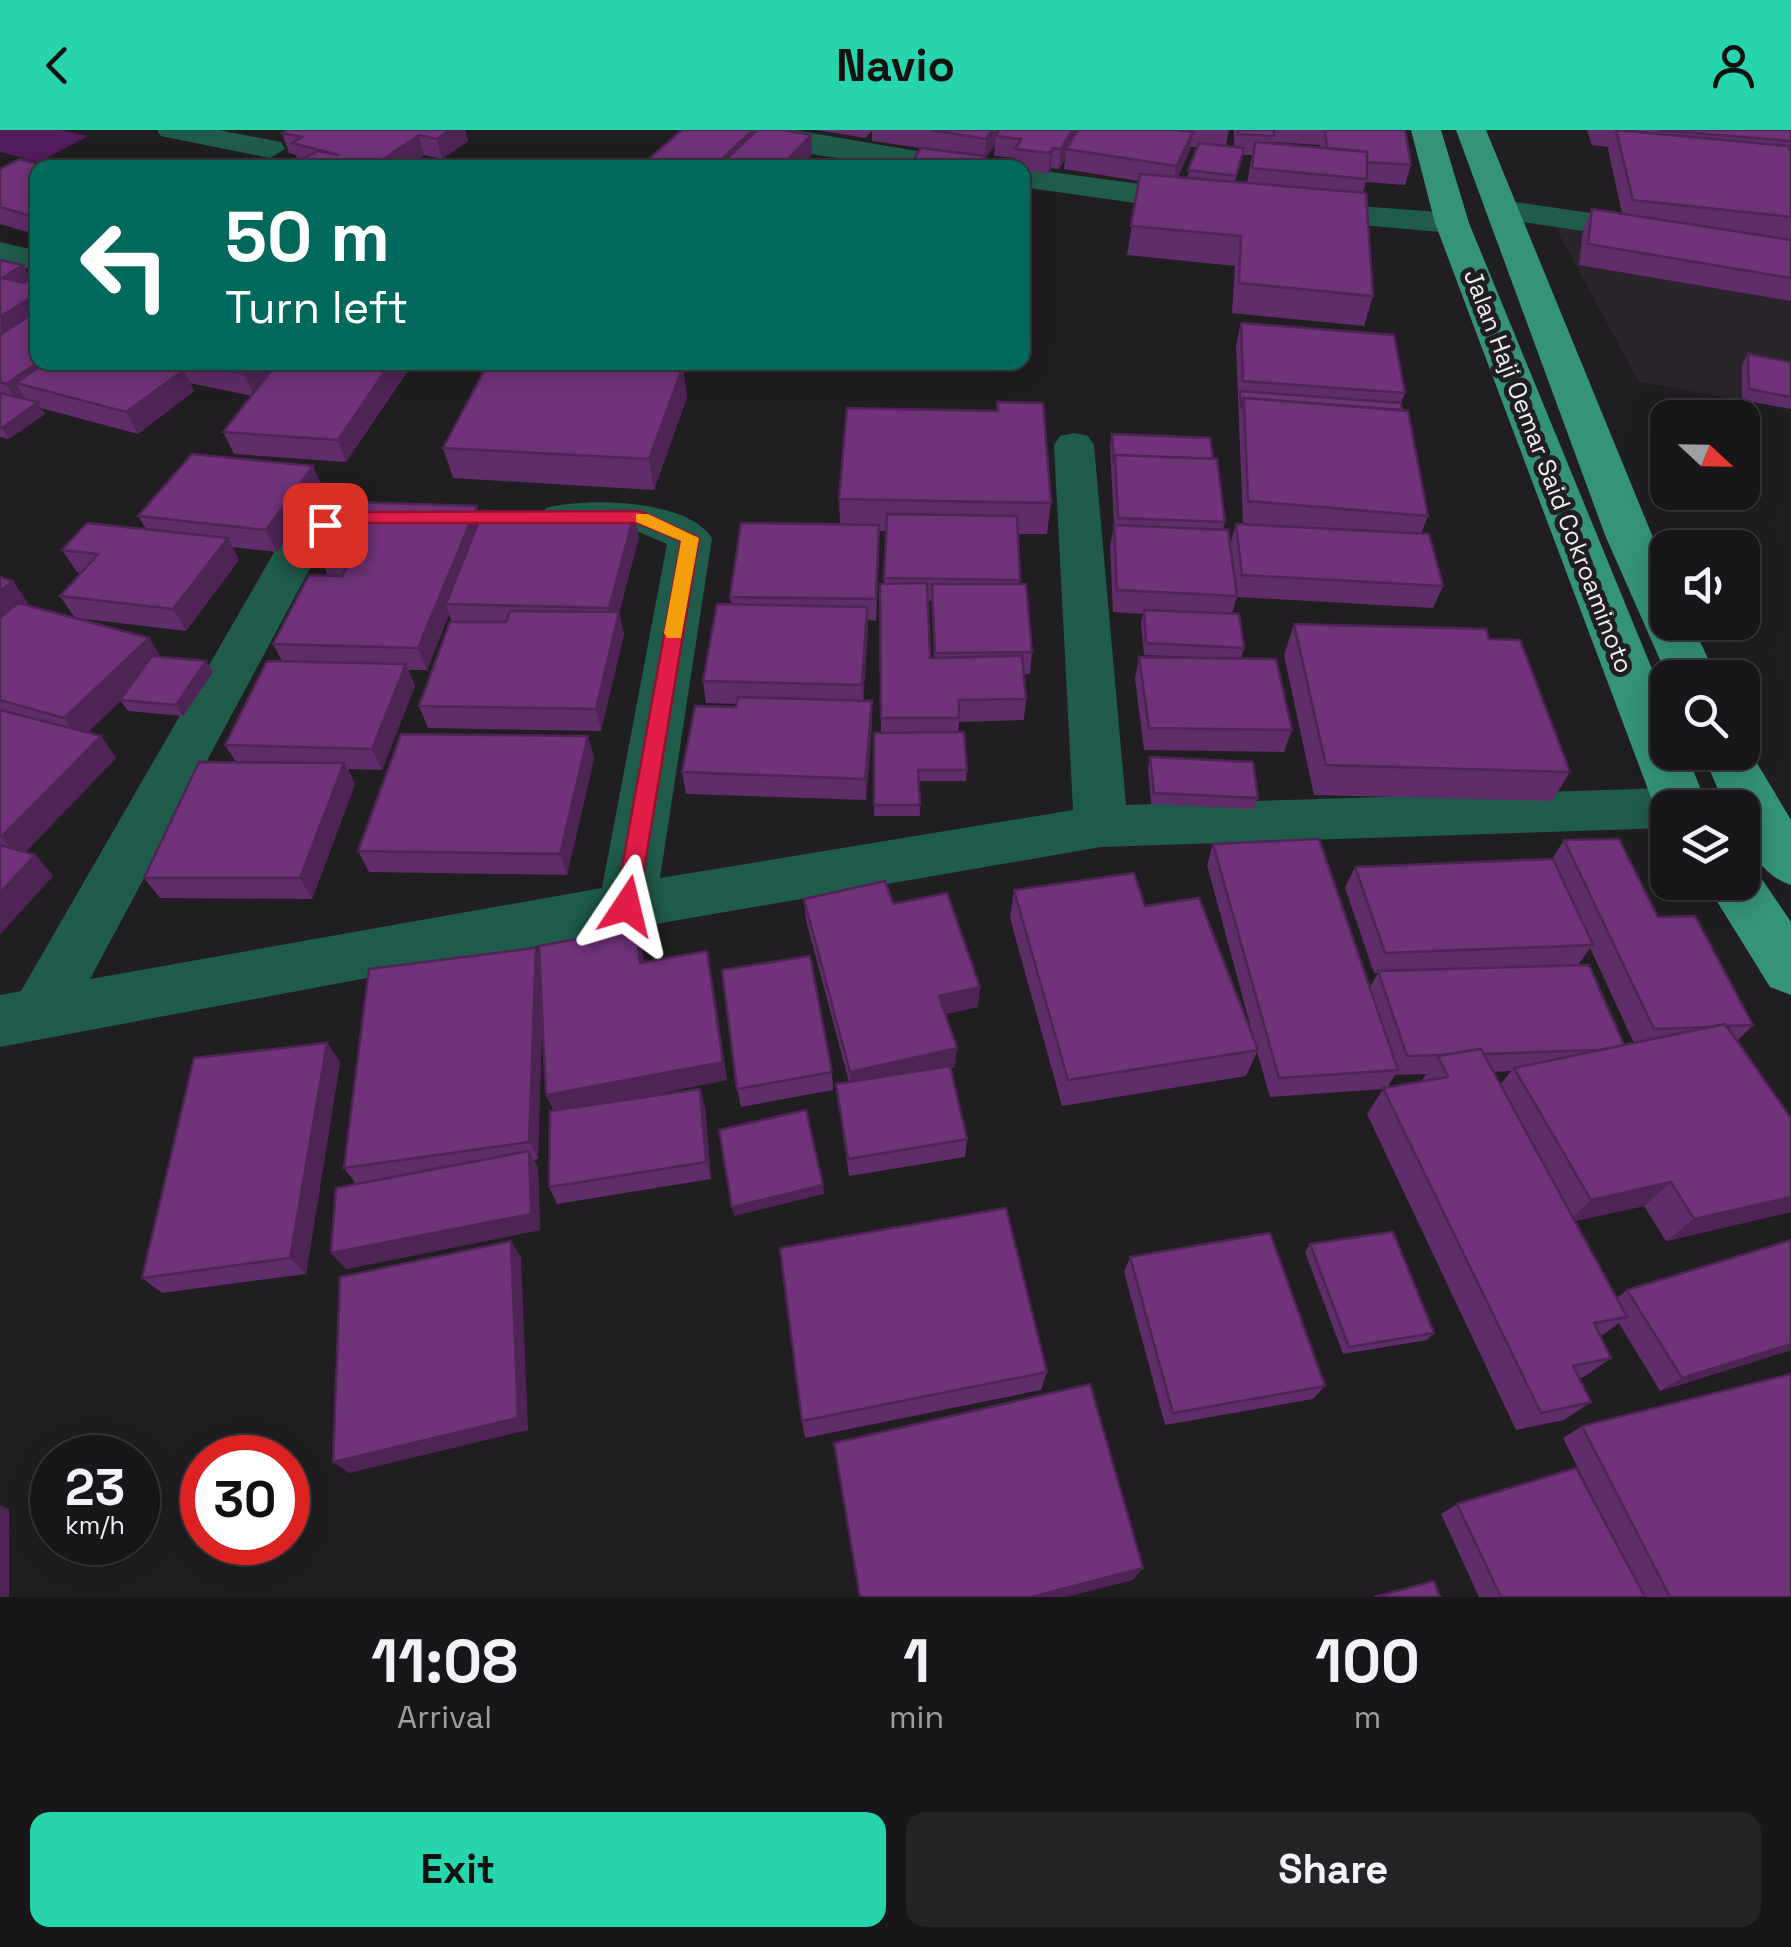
<!DOCTYPE html>
<style>
:root{--surface:#181618;--page:#252325;--text:#f1f3f6;--muted:#9f9fa2;--line:#363537;--accent:#27d5ad}
body{margin:0;font-family:"Space Grotesk",sans-serif;background:var(--page);color:var(--text);height:100vh;display:flex;flex-direction:column;font-size:38px;white-space:nowrap}
*{box-sizing:border-box;margin:0}
p{font-size:32px;color:var(--muted)}
.icon{flex:none;width:55px;height:55px;fill:none;stroke:currentColor;stroke-width:2;stroke-linecap:round;stroke-linejoin:round}
.map{position:relative;height:1467px;overflow:hidden}
.side{display:flex;flex-direction:column;background:var(--surface);flex:1}
.side>*{flex:none}
.hud{position:absolute;left:30px;top:30px;width:1000px;height:210px;border-radius:20px;box-shadow:0 5px 25px #0003,0 0 0 2px var(--line);background:#00695c;color:#fff;overflow:hidden}
.needle{width:65px;rotate:112deg}
.buttons{position:absolute;left:1650px;top:270px;display:grid;gap:20px}
.buttons a{display:grid;place-items:center;width:110px;height:110px;border-radius:20px;background:var(--surface);box-shadow:0 5px 25px #0003,0 0 0 2px var(--line);font-size:50px}
.speed{position:absolute;left:30px;top:1305px;display:flex;gap:20px;font-size:50px;font-weight:700;text-align:center}
.speed>*{display:grid;place-content:center;width:130px;height:130px;border-radius:50%;background:var(--surface);box-shadow:0 5px 25px #0003,0 0 0 2px var(--line);line-height:1}
.speed small{font-size:25px;font-weight:400}
.speed .limit{border:15px solid #d22;background:#fff;color:#111}
.pin{position:absolute;display:grid;place-items:center;width:85px;height:85px;color:#fff;margin:-42px;border-radius:20px;box-shadow:0 5px 15px #0006}
.me{position:absolute;width:110px;margin:-55px;rotate:10deg;stroke-linejoin:round;filter:drop-shadow(0 0 8px #0008)}
.turn{display:flex;align-items:center;gap:35px;height:210px;padding:0 30px;font-size:45px}
.turn .icon{width:130px;height:130px;stroke-width:2.5}
.turn b{display:block;font-size:70px;line-height:85px}
.eta{display:flex;justify-content:space-evenly;align-items:center;height:170px;text-align:center}
.eta b{font-size:60px;font-weight:700;line-height:70px}
.action{display:flex;gap:20px;margin-top:auto;padding:20px 30px}
.action a{flex:1;height:115px;border-radius:20px;background:var(--accent);color:#111;font-size:40px;font-weight:700;line-height:115px;text-align:center}
.action a+a{background:var(--page);color:var(--text)}
header{display:flex;justify-content:space-between;align-items:center;height:130px;padding:0 30px;background:var(--accent);color:#111;font-size:45px;font-weight:700}
.map>svg:first-child{display:block}
.built{fill:#2a242b}
.green{fill:#531c5c}
.lines{fill:none;stroke-linecap:round;stroke-linejoin:round}
.minor{fill:#1f5c4c;fill-rule:evenodd}
.major{fill:#35937a;fill-rule:evenodd}
.wall{fill:#602c69;fill-rule:evenodd}
.shaded-wall{fill:#4e2455}
.building{fill:#70337a;stroke:#4e2455;stroke-width:2.5}
.route{fill:#e11d48;stroke:#92132f;stroke-width:2.5}
.slow{fill:#f59e0b}
.labels{text-anchor:middle;dominant-baseline:central;stroke-width:10;stroke-linejoin:round;paint-order:stroke}
.far-street-label{font-size:25px;fill:#f1eff1;stroke:#201e20}
</style>
<header><svg class="icon" aria-label="back" viewBox="0 0 24 24"><path d="M15 5l-7 7 7 7"/></svg>Navio<svg class="icon" aria-label="person" viewBox="0 0 24 24"><circle cx="12" cy="8" r="4"/><path d="M4 21q1-7 8-7t8 7"/></svg></header>
<div class="map">
<svg width="1791" height="1467" viewBox="0 0 1791 1467">
<rect width="100%" height="100%" fill="#201e20"/>
<!-- built -->
<polygon class="built" points="1553,93 1791,129 1791,279 1639,252"/>
<!-- green -->
<polygon class="green" points="0,0 61,0 88,6 39,32 0,22"/>
<g class="lines">
<!-- minor -->
<g class="minor">
<polygon points="157,0 219,0 281,12 285,19 270,28 161,6"/>
<path d="M 747,0 L 794,0 L 963,29 L 978,38 C 938,38 769,30 747,0 Z"/>
<polygon points="1022,38 1213,64 1229,74 1213,84 1022,57"/>
<polygon points="1501,70 1791,112 1791,132 1489,87 1485,80 1489,73"/>
<polygon points="1293,71 1452,83 1464,86 1469,93 1464,100 1452,103 1281,88 1277,81"/>
<polygon points="0,112 38,121 38,141 0,132"/>
<path d="M 1074,303 L 1088,306 L 1094,315 L 1126,675 L 1668,658 L 1687,664 L 1694,678 L 1668,678 L 1668,698 L 1101,717 L 627,799 L 0,917 L 0,865 L 21,861 L 283,407 C 308,370 391,367 430,378 L 437,387 L 430,396 L 355,400 L 322,416 L 90,849 L 602,758 L 667,414 L 634,400 L 546,396 L 539,387 L 546,378 C 586,367 687,369 712,408 L 660,748 L 1073,680 L 1054,315 L 1060,306 Z"/>
</g>
<!-- major -->
<g class="major">
<polygon points="1411,0 1441,0 1469,93 1668,578 1668,622 1686,622 1708,678 1668,678 1668,694 1655,678 1435,93"/>
<polygon points="1456,0 1486,0 1668,444 1668,492 1691,492 1717,548 1668,548 1605,405"/>
<path d="M 1742,608 L 1791,690 L 1791,755 C 1758,744 1742,711 1742,678 L 1726,678 L 1702,622 L 1742,622 Z"/>
<polygon points="1742,733 1753,736 1791,792 1791,865 1770,857 1705,752 1742,752"/>
</g>
</g>
<!-- wall -->
<g class="wall">
<polygon points="287,0 465,0 468,11 442,29 424,25 298,31 296,25 289,23 282,3"/>
<path d="M 817,0 L 1229,0 L 1226,16 L 1234,17 L 1234,0 L 1405,0 L 1411,35 L 1405,55 L 1366,52 L 1363,63 L 1373,166 L 1364,196 L 1232,183 L 1235,136 L 1127,125 L 1139,51 L 1064,39 L 1065,29 L 1059,39 L 1051,38 L 1048,44 L 1022,40 L 1022,38 L 1014,38 L 1015,28 L 994,26 L 995,15 L 985,29 L 985,38 L 908,38 L 921,18 L 872,11 L 872,1 L 865,8 ZM 1273,12 L 1320,15 L 1320,18 L 1273,13 ZM 1190,17 L 1197,17 L 1187,48 L 1178,47 L 1189,22 ZM 1243,25 L 1252,25 L 1247,53 L 1235,52 Z"/>
<polygon points="1587,0 1791,0 1791,109 1761,106 1791,110 1791,171 1579,135 1583,99 1592,79 1622,83 1608,19 1609,17 1592,15"/>
<polygon points="755,2 811,5 812,25 808,30 819,38 647,38 646,31"/>
<polygon points="38,38 38,105 0,94 0,39"/>
<polygon points="0,130 38,232 413,233 346,332 234,324 223,302 252,266 190,253 188,249 194,261 138,304 41,278 45,284 9,309 0,307"/>
<polygon points="1241,193 1405,263 1401,273 1428,386 1421,404 1443,456 1433,478 1237,467 1232,484 1244,518 1241,529 1292,600 1284,622 1144,620 1135,549 1139,527 1217,528 1144,525 1141,492 1143,484 1113,482 1110,417 1114,395 1110,315 1112,304 1213,329 1225,392 1223,399 1230,414 1236,394 1284,397 1243,393 1236,215"/>
<polygon points="1748,224 1791,232 1791,279 1742,270 1742,235"/>
<polygon points="687,267 654,360 453,348 443,318"/>
<polygon points="323,358 277,422 232,417 239,430 186,501 77,488 161,527 213,542 183,586 128,581 120,570 87,603 101,606 116,628 25,722 35,725 53,746 0,804 0,447 28,473 26,475 75,488 60,466 81,443 77,442 62,420 146,399 138,386"/>
<path d="M 839,369 L 1051,373 L 1047,404 L 1018,404 L 1019,454 L 1032,522 L 1030,544 L 1023,544 L 1026,569 L 1024,590 L 959,592 L 958,602 L 967,640 L 966,651 L 919,651 L 920,686 L 874,686 L 874,603 L 881,603 L 880,454 L 884,454 L 886,401 L 879,401 L 876,491 L 868,490 L 863,571 L 872,593 L 866,670 L 686,664 L 682,642 L 736,577 L 737,574 L 706,573 L 703,551 L 731,474 L 730,467 L 840,394 ZM 927,470 L 932,471 L 934,527 L 930,528 Z"/>
<polygon points="634,385 639,407 619,483 624,504 601,601 428,598 419,576 452,492 449,484 427,540 408,540 415,556 382,640 348,639 355,654 312,769 160,768 144,748 236,632 225,615 282,531 273,514 328,446 321,430 480,388"/>
<polygon points="1294,494 1570,642 1552,671 1314,665 1284,525"/>
<polygon points="588,606 594,628 567,745 369,742 358,721"/>
<polygon points="1150,627 1258,668 1254,679 1151,674 1148,638"/>
<path d="M 1564,710 L 1658,787 L 1753,895 L 1737,911 L 1791,1082 L 1666,1111 L 1644,1076 L 1575,1091 L 1617,1168 L 1627,1160 L 1791,1110 L 1791,1220 L 1660,1261 L 1619,1193 L 1601,1206 L 1611,1228 L 1584,1247 L 1579,1248 L 1591,1272 L 1564,1290 L 1516,1300 L 1367,984 L 1383,959 L 1270,967 L 1257,922 L 1246,946 L 1062,976 L 1010,788 L 1014,760 L 1145,776 L 1255,913 L 1207,735 L 1213,714 L 1370,857 L 1378,843 L 1374,843 L 1345,758 L 1355,737 L 1552,729 ZM 1590,818 L 1634,913 L 1624,915 L 1578,835 ZM 1511,941 L 1500,955 L 1493,942 ZM 1426,944 L 1421,952 L 1387,958 L 1395,945 Z"/>
<polygon points="804,769 893,774 978,877 945,884 955,937 951,938 967,1009 965,1027 849,1046 836,954 849,952 806,790"/>
<polygon points="636,798 642,819 644,833 711,841 727,950 620,971 705,977 711,1049 557,1074 549,1057 554,980 546,965 542,884 538,1029 534,1030 538,1038 540,1100 346,1139 331,1123 356,1054 344,1038 536,818 540,828"/>
<polygon points="327,913 340,932 306,1144 162,1163 142,1148"/>
<polygon points="832,942 833,960 741,977 737,959"/>
<polygon points="1310,1114 1434,1203 1427,1210 1343,1224 1305,1122"/>
<polygon points="1130,1127 1325,1256 1313,1269 1165,1295 1124,1142"/>
<polygon points="1047,1242 1041,1260 805,1308 802,1291"/>
<polygon points="1582,1296 1791,1467 1479,1467 1441,1384 1457,1374 1607,1396 1563,1308"/>
</g>
<!-- shaded-wall -->
<g class="shaded-wall">
<polygon points="450,0 465,0 468,11 442,29 437,9"/>
<polygon points="753,0 755,0 757,18 736,38 712,38"/>
<polygon points="992,0 1006,0 996,6 995,15 985,29 985,38 979,38 985,27 986,9"/>
<polygon points="1072,0 1080,0 1066,19 1065,29 1059,39 1061,19"/>
<polygon points="1193,2 1189,22 1173,56 1176,36"/>
<polygon points="811,5 812,25 800,38 790,27"/>
<polygon points="419,6 424,25 406,38 370,38"/>
<polygon points="1053,18 1051,38 1048,44 1050,23"/>
<polygon points="23,135 38,162 38,204 0,229 2,148"/>
<polygon points="38,232 80,232 16,253 26,270 19,275 6,254"/>
<polygon points="171,232 180,232 194,261 138,304 126,282"/>
<polygon points="258,232 293,232 254,266 244,244"/>
<polygon points="391,232 412,232 346,332 338,310"/>
<polygon points="683,236 687,267 654,360 649,329"/>
<polygon points="38,272 45,284 9,309 2,298"/>
<polygon points="313,336 323,358 277,422 266,400"/>
<polygon points="477,376 484,398 446,474 449,484 427,540 418,518"/>
<polygon points="634,385 639,407 619,483 624,504 601,601 596,579 614,500 609,478"/>
<polygon points="879,395 879,417 876,491 876,469"/>
<polygon points="228,408 239,430 186,501 173,479"/>
<polygon points="13,451 28,473 0,495 0,461"/>
<polygon points="867,477 868,499 863,577 862,555"/>
<polygon points="149,508 163,530 80,610 64,588"/>
<polygon points="206,531 213,542 183,586 176,575"/>
<polygon points="406,534 415,556 382,640 372,619"/>
<polygon points="872,571 872,593 866,670 865,649"/>
<polygon points="101,606 116,628 20,728 1,707"/>
<polygon points="588,606 594,628 567,745 560,724"/>
<polygon points="344,633 355,654 312,769 300,748"/>
<polygon points="35,725 53,746 0,804 0,763"/>
<polygon points="636,798 642,819 646,853 640,833"/>
<polygon points="536,818 544,838 538,1029 529,1012"/>
<polygon points="707,821 727,950 555,983 546,965"/>
<polygon points="980,857 978,877 938,886 939,866"/>
<polygon points="327,913 340,932 306,1144 290,1128"/>
<polygon points="957,918 955,937 851,960 850,942"/>
<polygon points="700,959 705,977 711,1049 706,1032"/>
<polygon points="529,1021 538,1038 540,1100 346,1139 331,1123"/>
<polygon points="1671,1052 1644,1076 1566,1093 1591,1070"/>
<polygon points="823,1055 824,1064 734,1086 732,1077"/>
<polygon points="1791,1067 1791,1082 1666,1111 1694,1089"/>
<polygon points="511,1111 521,1127 528,1300 349,1343 333,1332"/>
<polygon points="1791,1214 1791,1220 1660,1261 1682,1248"/>
<polygon points="0,1375 9,1379 9,1467 0,1467"/>
<polygon points="1143,1438 1133,1450 1066,1467 1031,1467"/>
</g>
<!-- building -->
<g class="building">
<polygon points="287,0 450,0 437,9 419,5 370,38 285,38 318,21 339,25 292,13 302,7 282,3"/>
<polygon points="682,0 753,0 712,38 680,38 646,31"/>
<polygon points="757,0 784,0 811,5 790,27 819,31 813,38 717,38"/>
<polygon points="931,0 992,0 986,9"/>
<polygon points="999,0 1072,0 1061,19 1053,18 1050,23 1015,19 1021,9 996,6"/>
<polygon points="1078,0 1177,0 1193,2 1176,36 1066,19"/>
<polygon points="1238,0 1274,0 1274,6 1238,4"/>
<polygon points="1325,0 1405,0 1411,35 1367,32 1367,22 1327,18"/>
<polygon points="1616,0 1788,16 1791,22 1791,87 1633,70"/>
<polygon points="1657,0 1791,0 1791,11"/>
<polygon points="1255,12 1367,22 1367,49 1252,38"/>
<polygon points="1199,13 1244,18 1236,46 1188,40"/>
<polygon points="921,18 985,26 979,38 908,38"/>
<polygon points="20,29 52,38 38,38 38,88 0,77 0,39"/>
<polygon points="1140,44 1366,63 1373,166 1239,153 1241,106 1131,96"/>
<polygon points="1592,79 1791,110 1791,148 1588,114"/>
<polygon points="0,130 23,135 2,148 24,153 38,144 38,163 0,187"/>
<polygon points="38,180 38,232 6,254 0,252 0,205"/>
<polygon points="1241,193 1394,205 1405,263 1243,251"/>
<polygon points="1748,224 1791,232 1791,267 1749,259"/>
<polygon points="46,232 171,232 166,236 184,240 126,282 16,253"/>
<polygon points="187,232 258,232 244,244"/>
<polygon points="278,232 391,232 338,310 223,302"/>
<polygon points="489,232 608,232 683,236 649,329 443,318"/>
<polygon points="1240,261 1401,273 1402,280 1244,268 1241,279"/>
<polygon points="0,263 38,272 2,298 0,297"/>
<polygon points="1244,268 1408,281 1428,386 1248,371"/>
<polygon points="997,272 1043,273 1051,373 839,369 847,278 998,281"/>
<polygon points="1112,304 1210,308 1213,329 1115,325 1114,335"/>
<polygon points="192,324 313,336 266,400 138,386"/>
<polygon points="1115,325 1217,329 1225,392 1118,388"/>
<polygon points="350,372 477,376 418,518 273,514 309,445 342,446 350,431 321,430"/>
<polygon points="483,381 634,385 609,478 446,474"/>
<polygon points="887,384 1017,386 1020,450 884,448"/>
<polygon points="87,393 228,408 173,479 60,466 98,424 62,420"/>
<polygon points="741,393 879,395 876,469 730,467"/>
<polygon points="1236,394 1429,404 1443,456 1242,445"/>
<polygon points="1114,395 1228,400 1237,466 1117,460"/>
<polygon points="0,447 13,451 0,461"/>
<polygon points="927,453 930,528 1022,526 1026,569 959,570 959,588 881,588 880,454"/>
<polygon points="932,454 1026,454 1032,522 935,523"/>
<polygon points="18,473 149,508 64,588 0,570 0,488"/>
<polygon points="717,474 867,477 862,555 703,551"/>
<polygon points="1144,480 1239,484 1244,518 1146,513"/>
<polygon points="510,481 619,482 596,579 419,576 450,492 506,492"/>
<polygon points="1294,494 1486,499 1489,509 1520,510 1570,642 1326,635"/>
<polygon points="152,526 206,531 176,575 120,570"/>
<polygon points="1139,527 1276,529 1292,600 1149,598"/>
<polygon points="267,531 406,534 372,619 225,615"/>
<polygon points="738,567 872,571 865,649 682,642 695,576 736,577"/>
<polygon points="0,580 101,606 1,707 0,707"/>
<polygon points="964,602 967,640 918,640 920,675 874,675 874,603"/>
<polygon points="401,604 588,606 560,724 358,721"/>
<polygon points="1150,627 1253,632 1258,668 1154,663"/>
<polygon points="199,632 344,633 300,748 144,748"/>
<polygon points="1319,709 1398,940 1279,948 1213,714"/>
<polygon points="1619,709 1658,787 1695,786 1753,895 1726,896 1725,894 1712,897 1654,899 1564,710"/>
<polygon points="0,715 35,725 0,763"/>
<polygon points="1553,729 1593,815 1385,823 1355,737"/>
<polygon points="1134,743 1145,776 1199,768 1258,920 1068,950 1014,760"/>
<polygon points="885,751 893,774 947,763 980,857 939,866 957,918 850,942 804,769"/>
<polygon points="636,798 640,833 707,821 723,932 546,965 539,816"/>
<polygon points="536,818 529,1012 344,1038 369,839"/>
<polygon points="810,826 832,942 737,959 722,840"/>
<polygon points="1589,835 1624,915 1600,920 1483,924 1481,919 1445,925 1407,926 1378,841"/>
<polygon points="1725,894 1791,988 1791,1067 1694,1089 1671,1052 1591,1070 1514,938"/>
<polygon points="327,913 290,1128 142,1148 194,928"/>
<polygon points="1481,919 1627,1187 1594,1193 1611,1228 1573,1236 1591,1272 1541,1283 1383,958 1448,947 1438,926"/>
<polygon points="950,936 967,1009 848,1029 836,954"/>
<polygon points="700,959 706,1032 549,1057 550,981"/>
<polygon points="806,980 823,1055 732,1077 719,1000"/>
<polygon points="529,1021 531,1084 331,1123 336,1058"/>
<polygon points="1006,1078 1047,1242 802,1291 780,1118"/>
<polygon points="1393,1102 1434,1203 1349,1217 1310,1114"/>
<polygon points="1270,1103 1325,1256 1173,1283 1130,1127"/>
<polygon points="1791,1110 1791,1214 1682,1248 1627,1160"/>
<polygon points="511,1111 518,1288 333,1332 340,1147"/>
<polygon points="1791,1244 1791,1467 1670,1467 1582,1296"/>
<polygon points="1090,1254 1143,1438 1031,1467 860,1467 834,1313"/>
<polygon points="1576,1338 1645,1467 1501,1467 1457,1374"/>
<polygon points="1434,1451 1440,1467 1374,1467"/>
</g>
<!-- route -->
<polygon class="route" points="640,381 699,408 638,776 627,785 615,776 681,411 638,393 349,393 325,400 316,395 348,382"/>
<!-- slow -->
<polygon class="slow" points="636,384 648,384 699,408 681,508 667,508 664,503 681,411 636,392"/>
<g class="labels">
<!-- far-street labels -->
<g class="far-street-label">
<text transform="translate(1549 341) rotate(69)">Jalan Haji Oemar Said Cokroaminoto</text>
</g>
</g>
</svg>
<div class="buttons">
<a><svg class="needle" viewBox="-14 -14 28 28"><path d="M0-13l5 13h-10z" fill="#e53935"/><path d="M0 13l5-13h-10z" fill="#9f9fa2"/></svg></a>
<a><svg class="icon" aria-label="sound" viewBox="0 0 24 24"><path d="M4 9h4l5-4v14l-5-4H4zM17 9q2 3 0 6"/></svg></a>
<a><svg class="icon" aria-label="search" viewBox="0 0 24 24"><circle cx="10" cy="10" r="6"/><path d="M15 15l6 6"/></svg></a>
<a><svg class="icon" aria-label="layers" viewBox="0 0 24 24"><path d="M12 4l9 5-9 5-9-5zM3 14l9 5 9-5"/></svg></a>
</div>
<div class="speed"><div>23<small>km/h</small></div><div class="limit">30</div></div>
<div class="pin" style="left:325px;top:395px;background:#d93025"><svg class="icon" aria-label="arrive" viewBox="0 0 24 24"><path d="M6 21V4h12l-3 4 3 4H6"/></svg></div>
<svg class="me" style="left:627px;top:776px" viewBox="-20 -20 40 40"><path d="M0-17L14 15 0 8-14 15z" fill="#e11d48" stroke="#fff" stroke-width="4"/></svg>
<div class="hud">
<div class="turn"><svg class="icon" aria-label="left" viewBox="0 0 24 24"><path d="M17 20v-9H6M10 6l-5 5 5 5"/></svg><div><b>50 m</b>Turn left</div></div>
</div>
</div>
<section class="side">
<div class="eta">
<div><b>11:08</b><p>Arrival</p></div>
<div><b>1</b><p>min</p></div>
<div><b>100</b><p>m</p></div>
</div>
<div class="action"><a>Exit</a><a>Share</a></div>
</section>
